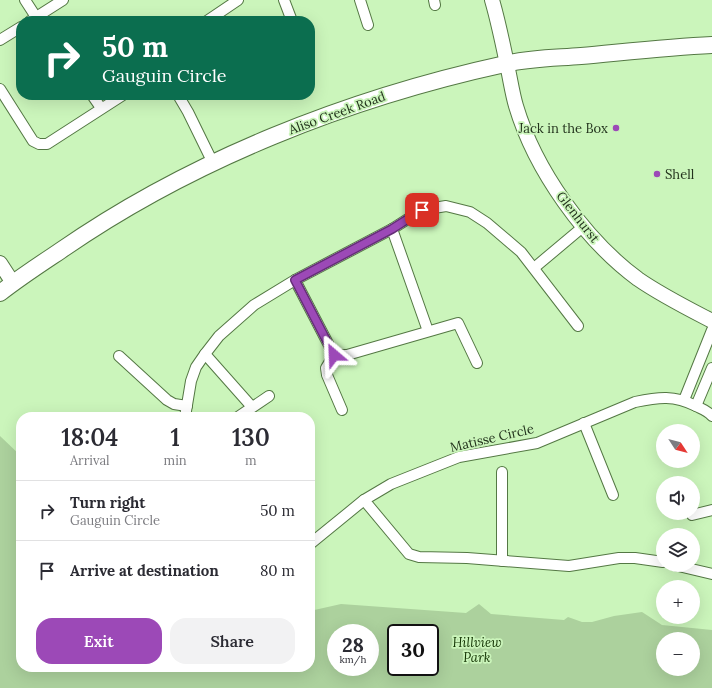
<!DOCTYPE html>
<meta charset="utf-8">
<style>
:root{--surface:#fff;--page:#f2f2f3;--text:#2b2b33;--muted:#7c7c81;--line:#e1e1e2;--accent:#9c49b7}
body{margin:0;font-family:Lora,serif;background:var(--page);color:var(--text);height:100vh;display:flex;flex-direction:column;font-size:15px;white-space:nowrap}
*{box-sizing:border-box;margin:0}
p{font-size:13px;color:var(--muted)}
.icon{flex:none;width:22px;height:22px;fill:none;stroke:currentColor;stroke-width:2;stroke-linecap:round;stroke-linejoin:round}
.map{position:relative;flex:1;overflow:hidden}
.details{position:absolute;left:16px;top:412px;width:299px;height:260px;display:flex;flex-direction:column;background:var(--surface);border-radius:16px;box-shadow:0 4px 16px #0002}
.details>*{flex:none}
.hud{position:absolute;left:16px;top:16px;width:299px;height:84px;border-radius:16px;box-shadow:0 4px 16px #0002;background:#0b6e4f;color:#fff;overflow:hidden}
.needle{width:26px;rotate:126deg}
.tools{position:absolute;left:656px;top:424px;display:grid;gap:8px}
.tools a{display:grid;place-items:center;width:44px;height:44px;border-radius:50%;background:var(--surface);box-shadow:0 4px 16px #0002;font-size:20px}
.speed{position:absolute;left:327px;top:624px;display:flex;gap:8px;font-size:20px;font-weight:700;text-align:center}
.speed>*{display:grid;place-content:center;width:52px;height:52px;border-radius:50%;background:var(--surface);box-shadow:0 4px 16px #0002;line-height:1}
.speed small{font-size:10px;font-weight:400}
.speed .limit{border:2px solid #111;border-radius:6px;background:#fff;color:#111}
.pin{position:absolute;display:grid;place-items:center;width:34px;height:34px;color:#fff;margin:-17px;border-radius:8px;box-shadow:0 2px 6px #0006}
.me{position:absolute;width:44px;margin:-22px;rotate:334deg;stroke-linejoin:round;filter:drop-shadow(0 0 3px #0008)}
.turn{display:flex;align-items:center;gap:14px;height:84px;padding:0 20px;font-size:18px}
.turn .icon{width:52px;height:52px;stroke-width:2.5}
.turn b{display:block;font-size:28px;line-height:34px}
.eta{display:flex;justify-content:space-evenly;align-items:center;height:68px;text-align:center}
.eta b{font-size:24px;font-weight:600;line-height:28px}
.cta{display:flex;gap:8px;margin-top:auto;padding:8px 20px}
.cta a{flex:1;height:46px;border-radius:16px;background:var(--accent);color:#fff;font-size:16px;font-weight:600;line-height:46px;text-align:center}
.cta a+a{background:var(--page);color:var(--text)}
ul{padding:0;list-style:none}
li{display:flex;align-items:center;gap:12px;height:60px;padding:0 20px;border-top:1px solid var(--line)}
li div{flex:1}
li b{display:block;font-size:15px}
li em{font-style:normal}
.map>svg:first-child{display:block}
.green{fill:#acd19d;fill-rule:evenodd}
.lines{fill:none;stroke-linecap:round;stroke-linejoin:round}
.street-casing{stroke:#547844;stroke-width:12}
.secondary-casing{stroke:#547844;stroke-width:16}
.primary-casing{stroke:#547844;stroke-width:18}
.street{stroke:#fff;stroke-width:10}
.secondary{stroke:#fff;stroke-width:14}
.primary{stroke:#fff;stroke-width:16}
.route-casing{stroke:#652f77;stroke-width:10}
.route{stroke:#9c49b7;stroke-width:7}
.poi-dot{fill:#9c49b7;stroke:#cbf5bb;stroke-width:1.5}
.labels{text-anchor:middle;dominant-baseline:central;stroke-width:3.5;stroke-linejoin:round;paint-order:stroke}
.street-label{font-size:13px;fill:#22321c;stroke:#cbf5bb}
.poi-label{font-size:13px;fill:#22321c;stroke:#cbf5bb;text-anchor:end}
.park-label{font-size:13px;font-style:italic;fill:#133303;stroke:#cbf5bb}
</style>
<div class="map">
<svg width="712" height="688" viewBox="0 0 712 688">
<rect width="100%" height="100%" fill="#cbf5bb"/>
<!-- green -->
<path class="green" d="M 0,436 L 21,456 L 21,667 L 310,667 L 310,611 L 341,604 L 466,613 L 479,604 L 491,614 L 564,620 L 568,617 L 582,622 L 592,622 L 614,616 L 642,612 L 662,625 L 712,630 L 712,688 L 0,688 ZM 336,633 L 370,633 L 370,667 L 336,667 ZM 396,633 L 430,633 L 430,667 L 396,667 ZM 663,639 L 693,639 L 693,669 L 663,669 Z"/>
<g class="lines">
<defs>
<g id="street">
<polyline points="25,0 36,17"/>
<polyline points="284,0 292,21"/>
<polyline points="360,0 368,25"/>
<polyline points="434,0 435,5"/>
<polyline points="30,21 63,0"/>
<polyline points="207,21 238,0"/>
<polyline points="0,40 21,27"/>
<polyline points="0,89 33,141 39,144 47,144 123,95"/>
<polyline points="92,95 101,108"/>
<polyline points="178,95 188,112 213,163"/>
<polyline points="392,229 428,331"/>
<polyline points="534,268 584,226"/>
<polyline points="295,280 334,355 326,368 327,375 342,410"/>
<polyline points="205,354 252,407"/>
<polyline points="334,355 347,355 458,323 477,363"/>
<polyline points="119,356 167,400 174,404 187,406"/>
<polyline points="684,400 712,330"/>
<polyline points="696,406 712,368"/>
<polyline points="185,417 191,381 196,367 205,354 219,336 254,305 295,280 392,229 422,210 446,206 470,212 487,223 521,252 578,326"/>
<polyline points="238,417 269,396"/>
<polyline points="584,423 613,495"/>
<polyline points="692,515 712,510"/>
<polyline points="310,544 364,500"/>
<polyline points="502,561 502,472"/>
<path d="M 663,562 L 635,558 L 619,558 L 569,566 L 467,558 L 419,557 L 409,554 L 364,500 L 391,484 L 459,457 L 537,443 L 635,402 C 659,397 674,395 696,406 C 702,409 708,411 712,416"/>
<polyline points="674,565 712,574"/>
</g>
<g id="secondary">
<path d="M 492,0 C 499,24 504,49 509,74 C 511,84 513,96 516,106 C 535,170 585,240 638,279 C 661,295 687,308 712,321"/>
<polyline points="0,263 13,283"/>
</g>
<path id="primary" d="M 0,293 C 19,278 39,265 60,251 C 191,160 349,98 505,64 C 529,58 556,58 581,56 C 625,52 668,47 712,45"/>
</defs>
<!-- street casing -->
<use href="#street" class="street-casing"/>
<!-- secondary casing -->
<use href="#secondary" class="secondary-casing"/>
<!-- primary casing -->
<use href="#primary" class="primary-casing"/>
<!-- street -->
<use href="#street" class="street"/>
<!-- secondary -->
<use href="#secondary" class="secondary"/>
<!-- primary -->
<use href="#primary" class="primary"/>
</g>
<g class="lines">
<defs>
<polyline id="route" points="334,355 295,280 392,229 422,210"/>
</defs>
<!-- route casing -->
<use href="#route" class="route-casing"/>
<!-- route -->
<use href="#route" class="route"/>
</g>
<!-- markers -->
<g class="poi-dot">
<circle cx="616" cy="128" r="4"/>
<circle cx="657" cy="174" r="4"/>
</g>
<g class="labels">
<!-- street labels -->
<g class="street-label">
<text transform="translate(337 113) rotate(-20)">Aliso Creek Road</text>
<text transform="translate(578 217) rotate(52)">Glenhurst</text>
<text transform="translate(492 438) rotate(-13)">Matisse Circle</text>
</g>
<!-- poi labels -->
<g class="poi-label">
<text x="608" y="128">Jack in the Box</text>
<text x="665" y="174" text-anchor="start">Shell</text>
</g>
<!-- park labels -->
<g class="park-label">
<text x="477" y="642">Hillview<tspan x="477" dy="15">Park</tspan></text>
</g>
</g>
</svg>
<div class="tools">
<a><svg class="needle" viewBox="-14 -14 28 28"><path d="M0-13l5 13h-10z" fill="#e53935"/><path d="M0 13l5-13h-10z" fill="#7c7c81"/></svg></a>
<a><svg class="icon" aria-label="sound" viewBox="0 0 24 24"><path d="M4 9h4l5-4v14l-5-4H4zM17 9q2 3 0 6"/></svg></a>
<a><svg class="icon" aria-label="layers" viewBox="0 0 24 24"><path d="M12 4l9 5-9 5-9-5zM3 14l9 5 9-5"/></svg></a>
<a>+</a>
<a>−</a>
</div>
<div class="speed"><div>28<small>km/h</small></div><div class="limit">30</div></div>
<div class="pin" style="left:422px;top:210px;background:#d93025"><svg class="icon" aria-label="arrive" viewBox="0 0 24 24"><path d="M6 21V4h12l-3 4 3 4H6"/></svg></div>
<svg class="me" style="left:334px;top:355px" viewBox="-20 -20 40 40"><path d="M0-17L14 15 0 8-14 15z" fill="#9c49b7" stroke="#fff" stroke-width="4"/></svg>
<div class="hud">
<div class="turn"><svg class="icon" aria-label="right" viewBox="0 0 24 24"><path d="M7 20v-9h11M14 6l5 5-5 5"/></svg><div><b>50 m</b>Gauguin Circle</div></div>
</div>
<section class="details">
<div class="eta">
<div><b>18:04</b><p>Arrival</p></div>
<div><b>1</b><p>min</p></div>
<div><b>130</b><p>m</p></div>
</div>
<ul>
<li><svg class="icon" aria-label="right" viewBox="0 0 24 24"><path d="M7 20v-9h11M14 6l5 5-5 5"/></svg><div><b>Turn right</b><p>Gauguin Circle</p></div><em>50 m</em></li>
<li><svg class="icon" aria-label="arrive" viewBox="0 0 24 24"><path d="M6 21V4h12l-3 4 3 4H6"/></svg><div><b>Arrive at destination</b></div><em>80 m</em></li>
</ul>
<div class="cta"><a>Exit</a><a>Share</a></div>
</section>
</div>
